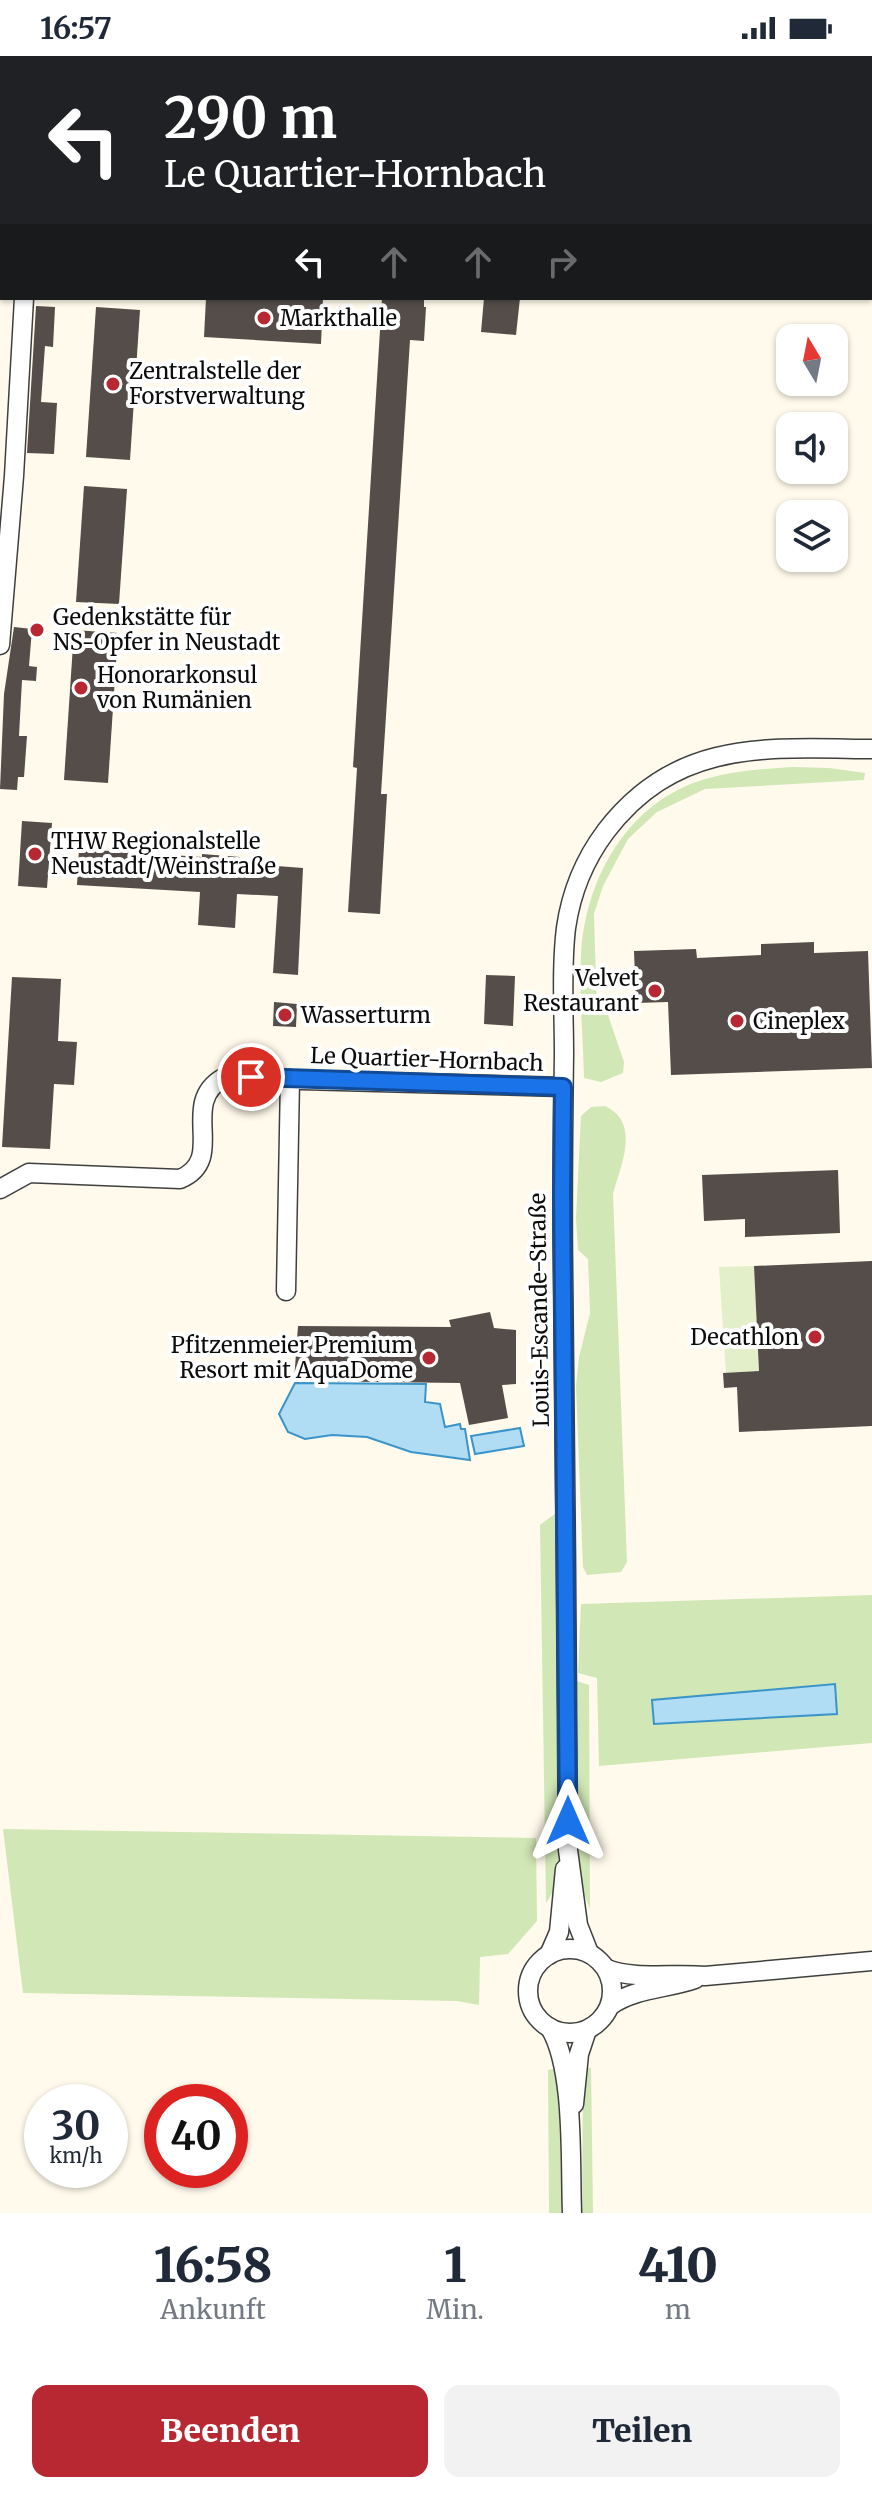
<!DOCTYPE html>
<html lang="de">
<meta charset="utf-8">
<style>
:root{--surface:#fff;--page:#f2f2f3;--text:#1f2937;--muted:#747a83;--accent:#b82832}
body{margin:0;font-family:Merriweather,serif;background:var(--page);color:var(--text);height:100vh;display:flex;flex-direction:column;font-size:30px;white-space:nowrap}
*{box-sizing:border-box;margin:0}
p{font-size:26px;color:var(--muted)}
.icon{flex:none;width:44px;height:44px;fill:none;stroke:currentColor;stroke-width:2;stroke-linecap:round;stroke-linejoin:round}
.map{position:relative;height:2157px;overflow:hidden}
.side{display:flex;flex-direction:column;background:var(--surface);flex:1}
.side>*{flex:none}
.hud{position:absolute;left:0px;top:0px;width:872px;height:244px;box-shadow:0 2px 6px #0004;background:#202124;color:#fff;overflow:hidden}
.needle{width:52px;rotate:350deg}
.buttons{position:absolute;left:776px;top:268px;display:grid;gap:16px}
.buttons a{display:grid;place-items:center;width:72px;height:72px;border-radius:16px;background:var(--surface);box-shadow:0 2px 6px #0004;font-size:40px}
.speed{position:absolute;left:24px;top:2028px;display:flex;gap:16px;font-size:40px;font-weight:700;text-align:center}
.speed>*{display:grid;place-content:center;width:104px;height:104px;border-radius:50%;background:var(--surface);box-shadow:0 2px 6px #0004;line-height:1}
.speed small{font-size:20px;font-weight:400}
.speed .limit{border:12px solid #d22;background:#fff;color:#111}
.pin{position:absolute;display:grid;place-items:center;width:68px;height:68px;color:#fff;margin:-34px;border:4px solid #fff;border-radius:50%;box-shadow:0 2px 8px #0007}
.me{position:absolute;width:88px;margin:-44px;rotate:0deg;stroke-linejoin:round;filter:drop-shadow(0 0 6px #0008)}
.turn{display:flex;align-items:center;gap:28px;height:168px;padding:0 32px;font-size:36px}
.turn .icon{width:104px;height:104px;stroke-width:2.5}
.turn b{display:block;font-size:56px;line-height:68px}
.lanes{display:flex;align-items:center;height:76px;padding:0 32px;background:#0003;justify-content:center;gap:40px;direction:ltr}
.lanes .off{opacity:.35}
.eta{display:flex;justify-content:space-evenly;align-items:center;height:136px;text-align:center}
.eta b{font-size:48px;font-weight:800;line-height:56px}
.primary-button{display:flex;gap:16px;margin-top:auto;padding:16px 32px}
.primary-button a{flex:1;height:92px;border-radius:16px;background:var(--accent);color:#fff;font-size:32px;font-weight:800;line-height:92px;text-align:center}
.primary-button a+a{background:var(--page);color:var(--text)}
.status{display:flex;justify-content:space-between;align-items:center;height:56px;padding:0 40px;background:var(--surface);direction:ltr}
.status svg{height:22px;fill:currentColor}
.map>svg:first-child{display:block}
.green{fill:#d1e7b6}
.pitch{fill:#e2efc8}
.water{fill:#b1ddf4;stroke:#3a94c9;stroke-width:2}
.building{fill:#544d49}
.lines{fill:none;stroke-linecap:round;stroke-linejoin:round}
.minor-casing{stroke:#3f3f3f;stroke-width:21}
.minor{stroke:#fff;stroke-width:18}
.route-casing{stroke:#114b97;stroke-width:20}
.route{stroke:#1a73e8;stroke-width:14}
.poi-dot{fill:#b82832;stroke:#fff;stroke-width:3}
.labels{text-anchor:middle;dominant-baseline:central;stroke-width:8;stroke-linejoin:round;paint-order:stroke}
.poi-label{font-size:22px;fill:#0c0c0c;stroke:#fff;text-anchor:start}
.street-label{font-size:22px;fill:#0c0c0c;stroke:#fff}
</style>
<div class="status"><b>16:57</b><svg viewBox="0 0 49 12"><path d="M0 12V9h3v3zM5 12V6h3v6zM10 12V3h3v9zM15 12V0h3v12zM26 1h20v11H26zM47 4h2v5h-2z"/></svg></div>
<div class="map">
<svg width="872" height="2157" viewBox="0 0 872 2157">
<rect width="100%" height="100%" fill="#fffaeb"/>
<!-- green -->
<g class="green">
<path d="M 793,711 L 829,712 L 865,717 L 864,724 L 705,733 L 657,756 L 628,783 L 603,830 L 594,858 L 597,958 L 608,959 L 624,1006 L 623,1017 L 601,1026 L 584,1022 C 583,981 579,940 581,899 C 585,826 624,752 696,726 C 728,715 760,713 793,711 Z"/>
<path d="M 605,1050 C 641,1067 621,1108 613,1138 L 627,1506 L 621,1516 L 587,1519 L 583,1511 L 576,1330 L 579,1301 L 590,1257 L 588,1203 L 578,1194 L 576,1162 L 581,1060 L 591,1051 Z"/>
<polygon points="556,1457 559,1826 546,1847 540,1469"/>
<polygon points="872,1539 872,1687 599,1710 597,1622 578,1617 581,1548"/>
<polygon points="577,1625 589,1629 590,1853 579,1825"/>
<polygon points="3,1773 536,1782 537,1865 508,1898 480,1901 479,1949 457,1945 23,1937"/>
<polygon points="583,2011 591,2012 593,2157 582,2157"/>
<polygon points="557,2012 563,2157 549,2157 548,2014"/>
</g>
<!-- pitch -->
<polygon class="pitch" points="754,1210 759,1315 726,1317 719,1211"/>
<!-- water -->
<g class="water">
<polygon points="295,1327 426,1328 425,1346 440,1348 445,1371 460,1368 461,1373 465,1373 470,1404 411,1396 367,1381 332,1379 305,1383 288,1376 279,1358"/>
<polygon points="520,1372 524,1390 475,1398 471,1380"/>
<polygon points="835,1628 837,1658 654,1668 652,1644"/>
</g>
<!-- building -->
<g class="building">
<polygon points="206,242 323,242 321,288 204,281"/>
<polygon points="382,242 424,242 424,251 426,251 424,285 410,284 381,738 387,738 380,858 348,856 357,712 353,711"/>
<polygon points="484,242 520,242 516,279 481,276"/>
<polygon points="36,250 55,251 53,291 45,290 41,346 57,347 54,398 27,397"/>
<polygon points="96,251 140,254 130,404 86,401"/>
<polygon points="84,430 127,433 119,548 76,546"/>
<polygon points="14,571 32,573 29,610 37,611 36,625 22,624 19,680 27,680 24,721 18,721 17,734 0,733 4,638"/>
<polygon points="74,574 118,577 108,727 64,724"/>
<polygon points="22,765 52,767 47,832 18,830"/>
<polygon points="79,793 202,801 202,798 240,801 239,807 303,812 298,919 273,917 278,840 237,838 235,872 198,869 200,836 77,829"/>
<polygon points="814,886 814,897 868,895 872,1012 671,1019 668,946 636,947 634,895 696,893 697,902 761,899 761,888"/>
<polygon points="486,919 515,920 513,970 484,968"/>
<polygon points="12,921 61,923 58,985 77,986 74,1029 54,1028 50,1093 2,1091"/>
<polygon points="274,946 297,948 296,971 273,970"/>
<polygon points="838,1114 840,1177 745,1181 745,1163 704,1165 702,1119"/>
<polygon points="872,1205 872,1370 739,1376 737,1331 724,1332 723,1317 759,1315 754,1210"/>
<polygon points="490,1256 494,1272 516,1274 516,1328 502,1329 508,1362 469,1369 460,1327 294,1325 298,1270 451,1271 449,1264"/>
</g>
<g class="lines">
<defs>
<g id="minor">
<polyline points="43,2 43,0"/>
<polyline points="0,589 14,420 24,242"/>
<path d="M 0,1133 L 29,1117 L 180,1123 C 228,1103 178,1048 223,1022 L 563,1031"/>
<polyline points="286,1235 290,1023"/>
<circle cx="570" cy="1935" r="42"/>
<path d="M 589,1897 L 578,1869 L 568,1794 C 567,1599 565,1405 563,1210 C 562,1140 563,1069 564,998 C 564,957 561,913 566,872 C 571,837 585,803 606,775 C 677,682 768,692 872,693"/>
<polyline points="549,1899 559,1876 565,1813"/>
<path d="M 607,1913 C 635,1924 674,1917 705,1920 L 872,1905"/>
<path d="M 611,1949 C 636,1932 666,1933 695,1923"/>
<path d="M 550,1972 C 575,2013 570,2108 572,2157"/>
<polyline points="574,2048 579,1998 587,1974"/>
</g>
</defs>
<!-- minor casing -->
<use href="#minor" class="minor-casing"/>
<!-- minor -->
<use href="#minor" class="minor"/>
</g>
<g class="lines">
<defs>
<polyline id="route" points="251,1021 563,1031 562,1138 568,1765"/>
</defs>
<!-- route casing -->
<use href="#route" class="route-casing"/>
<!-- route -->
<use href="#route" class="route"/>
</g>
<!-- markers -->
<g class="poi-dot">
<circle cx="264" cy="262" r="8"/>
<circle cx="113" cy="328" r="8"/>
<circle cx="37" cy="574" r="8"/>
<circle cx="81" cy="632" r="8"/>
<circle cx="35" cy="798" r="8"/>
<circle cx="655" cy="935" r="8"/>
<circle cx="285" cy="959" r="8"/>
<circle cx="737" cy="965" r="8"/>
<circle cx="815" cy="1281" r="8"/>
<circle cx="429" cy="1302" r="8"/>
</g>
<g class="labels">
<!-- poi labels -->
<g class="poi-label">
<text x="280" y="262">Markthalle</text>
<text x="129" y="315">Zentralstelle der<tspan x="129" dy="25">Forstverwaltung</tspan></text>
<text x="53" y="561">Gedenkstätte für<tspan x="53" dy="25">NS-Opfer in Neustadt</tspan></text>
<text x="97" y="619">Honorarkonsul<tspan x="97" dy="25">von Rumänien</tspan></text>
<text x="51" y="785">THW Regionalstelle<tspan x="51" dy="25">Neustadt/Weinstraße</tspan></text>
<text x="639" y="922" text-anchor="end">Velvet<tspan x="639" dy="25">Restaurant</tspan></text>
<text x="301" y="959">Wasserturm</text>
<text x="753" y="965">Cineplex</text>
<text x="799" y="1281" text-anchor="end">Decathlon</text>
<text x="413" y="1289" text-anchor="end">Pfitzenmeier Premium<tspan x="413" dy="25">Resort mit AquaDome</tspan></text>
</g>
<!-- street labels -->
<g class="street-label">
<text transform="translate(427 1003) rotate(2)">Le Quartier-Hornbach</text>
<text transform="translate(539 1254) rotate(-91)">Louis-Escande-Straße</text>
</g>
</g>
</svg>
<div class="buttons">
<a><svg class="needle" viewBox="-14 -14 28 28"><path d="M0-13l5 13h-10z" fill="#e53935"/><path d="M0 13l5-13h-10z" fill="#747a83"/></svg></a>
<a><svg class="icon" aria-label="sound" viewBox="0 0 24 24"><path d="M4 9h4l5-4v14l-5-4H4zM17 9q2 3 0 6"/></svg></a>
<a><svg class="icon" aria-label="layers" viewBox="0 0 24 24"><path d="M12 4l9 5-9 5-9-5zM3 14l9 5 9-5"/></svg></a>
</div>
<div class="speed"><div>30<small>km/h</small></div><div class="limit">40</div></div>
<div class="pin" style="left:251px;top:1021px;background:#d93025"><svg class="icon" aria-label="arrive" viewBox="0 0 24 24"><path d="M6 21V4h12l-3 4 3 4H6"/></svg></div>
<svg class="me" style="left:568px;top:1765px" viewBox="-20 -20 40 40"><path d="M0-17L14 15 0 8-14 15z" fill="#1a73e8" stroke="#fff" stroke-width="4"/></svg>
<div class="hud">
<div class="turn"><svg class="icon" aria-label="left" viewBox="0 0 24 24"><path d="M17 20v-9H6M10 6l-5 5 5 5"/></svg><div><b>290 m</b>Le Quartier-Hornbach</div></div>
<div class="lanes"><svg class="icon" aria-label="left" viewBox="0 0 24 24"><path d="M17 20v-9H6M10 6l-5 5 5 5"/></svg><svg class="icon off" aria-label="ahead" viewBox="0 0 24 24"><path d="M12 20V5M6 11l6-6 6 6"/></svg><svg class="icon off" aria-label="ahead" viewBox="0 0 24 24"><path d="M12 20V5M6 11l6-6 6 6"/></svg><svg class="icon off" aria-label="right" viewBox="0 0 24 24"><path d="M7 20v-9h11M14 6l5 5-5 5"/></svg></div>
</div>
</div>
<section class="side">
<div class="eta">
<div><b>16:58</b><p>Ankunft</p></div>
<div><b>1</b><p>Min.</p></div>
<div><b>410</b><p>m</p></div>
</div>
<div class="primary-button"><a>Beenden</a><a>Teilen</a></div>
</section>
